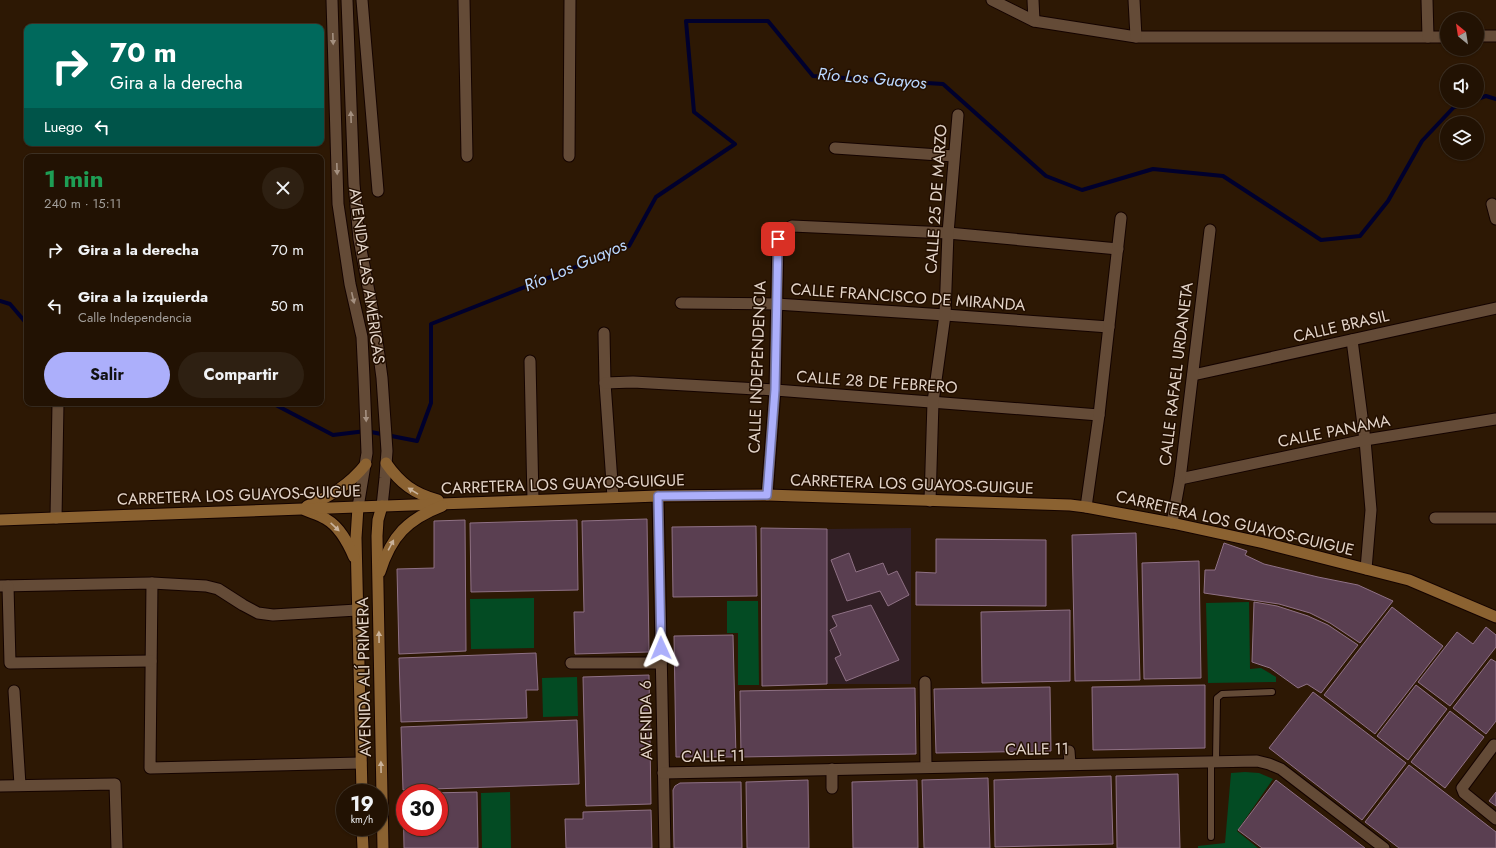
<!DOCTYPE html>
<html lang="es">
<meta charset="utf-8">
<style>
:root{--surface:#221203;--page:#2e2012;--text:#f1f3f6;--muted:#a29e9a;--line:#3f3225;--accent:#acaffb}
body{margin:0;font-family:Jost,sans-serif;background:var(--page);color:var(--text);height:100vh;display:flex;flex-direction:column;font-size:15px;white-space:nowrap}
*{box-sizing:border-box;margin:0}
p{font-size:13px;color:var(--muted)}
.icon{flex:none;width:22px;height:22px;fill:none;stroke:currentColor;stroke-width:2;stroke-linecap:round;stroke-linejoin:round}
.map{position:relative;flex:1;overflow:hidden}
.side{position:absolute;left:24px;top:154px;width:300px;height:252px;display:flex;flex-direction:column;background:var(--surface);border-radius:8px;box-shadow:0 1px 3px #0004,0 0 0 1px var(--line)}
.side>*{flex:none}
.top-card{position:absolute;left:24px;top:24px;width:300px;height:122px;border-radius:8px;box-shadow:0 1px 3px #0004,0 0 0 1px var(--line);background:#00695c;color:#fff;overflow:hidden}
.needle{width:26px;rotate:330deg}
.buttons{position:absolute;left:1440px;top:12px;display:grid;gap:8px}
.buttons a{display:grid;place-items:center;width:44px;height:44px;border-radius:50%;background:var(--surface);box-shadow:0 1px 3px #0004,0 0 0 1px var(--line);font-size:20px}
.speed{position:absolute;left:336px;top:784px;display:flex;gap:8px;font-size:20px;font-weight:700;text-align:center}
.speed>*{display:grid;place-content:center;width:52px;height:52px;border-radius:50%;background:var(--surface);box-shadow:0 1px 3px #0004,0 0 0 1px var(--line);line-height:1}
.speed small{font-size:10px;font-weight:400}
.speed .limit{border:6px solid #d22;background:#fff;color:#111}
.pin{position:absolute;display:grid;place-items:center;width:34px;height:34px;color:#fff;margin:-17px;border-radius:8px;box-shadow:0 2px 6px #0006}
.me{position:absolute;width:44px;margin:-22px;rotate:359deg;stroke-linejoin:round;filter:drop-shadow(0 0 3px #0008)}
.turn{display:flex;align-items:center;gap:14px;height:84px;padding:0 20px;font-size:18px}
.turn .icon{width:52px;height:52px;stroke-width:2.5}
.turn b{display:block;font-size:28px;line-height:34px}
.then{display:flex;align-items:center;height:38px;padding:0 20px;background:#0003;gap:8px;font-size:15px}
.round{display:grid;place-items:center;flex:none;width:42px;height:42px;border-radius:21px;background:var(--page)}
.overview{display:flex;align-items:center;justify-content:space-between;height:68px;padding:0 20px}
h1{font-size:24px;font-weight:700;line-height:30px;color:#1e9e55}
.primary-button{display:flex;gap:8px;margin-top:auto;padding:8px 20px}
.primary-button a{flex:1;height:46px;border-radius:24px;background:var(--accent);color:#111;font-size:16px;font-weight:700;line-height:46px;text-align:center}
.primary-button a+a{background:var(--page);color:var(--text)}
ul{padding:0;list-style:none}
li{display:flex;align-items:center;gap:12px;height:56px;padding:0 20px}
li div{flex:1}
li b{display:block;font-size:15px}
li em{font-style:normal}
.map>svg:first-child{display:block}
.education{fill:#311f25}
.green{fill:#034b23}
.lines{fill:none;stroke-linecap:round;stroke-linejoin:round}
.stream{stroke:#00002d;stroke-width:4}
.building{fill:#5a3f51;stroke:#8f7185}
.service-casing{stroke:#140300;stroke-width:8}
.minor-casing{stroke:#140300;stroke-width:13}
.tertiary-casing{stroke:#140300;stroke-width:13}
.secondary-casing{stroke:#140300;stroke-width:13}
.service{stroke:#644b37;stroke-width:6}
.minor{stroke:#644b37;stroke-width:11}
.tertiary{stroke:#644b37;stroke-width:11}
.secondary{stroke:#8b6231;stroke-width:11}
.oneway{fill:#a49080}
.oneway2{fill:#c9b29b}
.route-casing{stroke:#7072a3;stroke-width:10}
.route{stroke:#acaffb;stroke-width:7}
.labels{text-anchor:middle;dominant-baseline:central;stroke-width:3;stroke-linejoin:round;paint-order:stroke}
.street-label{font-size:16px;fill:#e3d4c8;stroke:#230f00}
.water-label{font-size:17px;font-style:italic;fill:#bbd8ff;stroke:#230f00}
</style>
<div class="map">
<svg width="1496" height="848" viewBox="0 0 1496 848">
<rect width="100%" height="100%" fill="#2d1804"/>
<!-- education -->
<polygon class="education" points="911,528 911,684 827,684 827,529"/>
<!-- green -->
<g class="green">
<polygon points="534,598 534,648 471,649 470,599"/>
<polygon points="727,601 758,601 759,685 738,685 738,633 727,633"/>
<polygon points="1249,602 1250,669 1261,668 1276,677 1276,682 1208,683 1206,603"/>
<polygon points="577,677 578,716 543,717 542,678"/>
<polygon points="1245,772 1259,773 1273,779 1237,831 1258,848 1198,848 1198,846 1225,843 1231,773"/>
<polygon points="510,792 511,848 482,848 481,793"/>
</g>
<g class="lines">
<!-- stream -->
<g class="stream">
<polyline points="1477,99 1486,96 1496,99"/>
<polyline points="0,301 10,304 27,324"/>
<polyline points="272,403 333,435 366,431 417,441 431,403 431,324 629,246 656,197 735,144 694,112 686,21 768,21 813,76 943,84 1046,176 1082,190 1153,169 1223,176 1321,240 1360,236 1388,201 1422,141 1454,107 1472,101"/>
</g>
</g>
<!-- building -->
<g class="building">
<polygon points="647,519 649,652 575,654 574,612 584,612 582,521"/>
<polygon points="465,520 466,651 399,654 397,569 434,568 434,521"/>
<polygon points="577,520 578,590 471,592 470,523"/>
<polygon points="756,526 757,596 673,597 672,527"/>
<polygon points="761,528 827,529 827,684 762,686"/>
<polygon points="1136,533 1140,680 1075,681 1072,535"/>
<polygon points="936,539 1046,540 1046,606 916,605 916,572 936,573"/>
<polygon points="1224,543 1247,551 1245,555 1264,564 1318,577 1358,585 1393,601 1360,643 1330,623 1310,613 1279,604 1204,593 1205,570 1215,570"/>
<polygon points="849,553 856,572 883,563 888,575 897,571 909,595 888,606 880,591 847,601 831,560"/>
<polygon points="1199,561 1201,678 1144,679 1142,563"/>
<polygon points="1254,602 1277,606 1308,616 1328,625 1358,645 1321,693 1307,684 1298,688 1270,668 1252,662"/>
<polygon points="871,605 899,660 846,681 835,658 841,655 830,630 837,626 832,616"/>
<polygon points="1392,607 1443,646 1375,734 1324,695"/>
<polygon points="1070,610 1070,681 982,683 981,612"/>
<polygon points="1486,627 1496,635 1496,647 1450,706 1418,682 1457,632 1473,644"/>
<polygon points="733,635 736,757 676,757 674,636"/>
<polygon points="536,653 538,690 526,690 527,718 401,722 399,658"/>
<polygon points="1491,659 1496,662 1496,721 1486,734 1453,708"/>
<polygon points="649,675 651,804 586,806 583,677"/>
<polygon points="1205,685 1205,748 1093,750 1092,687"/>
<polygon points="1416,685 1447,709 1408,760 1377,736"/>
<polygon points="1050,687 1051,751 936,753 934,689"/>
<polygon points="915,688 916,754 741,757 740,691"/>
<polygon points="1313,692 1406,763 1362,820 1269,748"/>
<polygon points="1450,711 1484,737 1445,788 1411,762"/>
<polygon points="577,720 579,784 403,790 401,727"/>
<polygon points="1409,765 1496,832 1496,848 1399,848 1365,822"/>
<polygon points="1178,774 1180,848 1117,848 1116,776"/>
<polygon points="1111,776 1113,844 995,847 994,780"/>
<polygon points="988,778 990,848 924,848 922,780"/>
<polygon points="808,780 809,848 747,848 746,782"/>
<polygon points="917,780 918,848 853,848 852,782"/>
<polygon points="1276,780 1365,848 1262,848 1238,830"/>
<polygon points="741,782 742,848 674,848 673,790 675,786 680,783"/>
<polygon points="477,792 478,848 404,848 403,794 405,794 405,827 439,827 439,793 430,793"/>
<polygon points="1496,792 1496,806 1489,801"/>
<polygon points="651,810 652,848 566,848 565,819 583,819 583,812"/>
</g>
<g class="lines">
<defs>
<g id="service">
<polyline points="1211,761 1211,837"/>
<polyline points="1216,761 1217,698 1222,694 1272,692"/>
</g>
<g id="minor">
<polyline points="362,0 378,191"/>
<polyline points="464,0 467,156"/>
<polyline points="992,0 1034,21 1136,37 1447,37"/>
<polyline points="1033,0 1034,21"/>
<polyline points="1134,0 1136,37"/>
<polyline points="1427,0 1428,37"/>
<polyline points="1477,36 1496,36"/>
<polyline points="835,148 954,156"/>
<polyline points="569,156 570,0"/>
<polyline points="1492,204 1496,219"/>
<polyline points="681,303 776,304 945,315 1109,327"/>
<polyline points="604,333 605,383 613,497"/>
<polyline points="1352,340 1365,440 1371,510 1366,569"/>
<polyline points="530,361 533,500"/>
<polyline points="1193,375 1496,308"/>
<polyline points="605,383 633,382 775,390 1099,415"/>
<polyline points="1180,479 1365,440 1496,419"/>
<polyline points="767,495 775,390 778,239 784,231 792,226 948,233 1118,249"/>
<polyline points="658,496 665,848"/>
<polyline points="930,501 933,402 945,315 948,233 958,115"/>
<polyline points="1086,507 1099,415 1121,218"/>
<polyline points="56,518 58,403"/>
<polyline points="1435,518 1496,518"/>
<polyline points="1172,523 1180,479 1210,230"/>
<polyline points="152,583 150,768 361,763"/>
<polyline points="0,586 152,583 206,586 218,589 243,605 258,613 273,615 357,610"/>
<polyline points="8,586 10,663 151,661"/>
<polyline points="571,663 661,663"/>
<polyline points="925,682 926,767"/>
<polyline points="14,691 20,785"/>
<polyline points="1494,745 1462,788 1464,793 1496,819"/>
<polyline points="1069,751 1070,764"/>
<polyline points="663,773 1257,761 1269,764 1281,769 1384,848"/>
<polyline points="0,786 115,784 117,848"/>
<polyline points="832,788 832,769"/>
</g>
<g id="tertiary">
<polyline points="332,0 338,204 350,284 362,337 364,378 367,453 358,507"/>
<polyline points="347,0 354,184 359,239 374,318 382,378 387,451 385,478 382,506"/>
</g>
<g id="secondary">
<path d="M 386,463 C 400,483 414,494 438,500"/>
<path d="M 307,506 C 331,496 349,485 366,464"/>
<polyline points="382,506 378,520 377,536 383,848"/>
<polyline points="358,507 356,538 362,793"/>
<path d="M 305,510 C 312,513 320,515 326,519 C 340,527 348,543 354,557"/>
<polyline points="0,520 658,496 767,495 1070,505 1086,507 1172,523 1264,543 1409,580 1496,617"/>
<path d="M 380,572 C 391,536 408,519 442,506"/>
<polyline points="362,827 363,848"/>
</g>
</defs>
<!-- service casing -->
<use href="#service" class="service-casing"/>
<!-- minor casing -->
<use href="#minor" class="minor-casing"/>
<!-- tertiary casing -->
<use href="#tertiary" class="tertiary-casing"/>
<!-- secondary casing -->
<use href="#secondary" class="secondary-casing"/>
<!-- service -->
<use href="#service" class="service"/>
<!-- minor -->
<use href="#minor" class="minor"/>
<!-- tertiary -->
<use href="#tertiary" class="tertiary"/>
<!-- secondary -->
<use href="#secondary" class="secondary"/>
</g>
<!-- one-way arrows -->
<defs><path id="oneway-solid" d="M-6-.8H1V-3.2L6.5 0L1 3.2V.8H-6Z"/></defs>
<g class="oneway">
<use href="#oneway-solid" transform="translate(333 39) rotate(88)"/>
<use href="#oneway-solid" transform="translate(351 117) rotate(-92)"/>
<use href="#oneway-solid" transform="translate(337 169) rotate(88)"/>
<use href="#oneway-solid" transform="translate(353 298) rotate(77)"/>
<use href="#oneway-solid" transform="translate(366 416) rotate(88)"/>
</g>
<g class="oneway2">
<use href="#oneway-solid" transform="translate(413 491) rotate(-148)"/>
<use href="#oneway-solid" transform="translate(335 527) rotate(43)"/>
<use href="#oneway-solid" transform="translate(391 545) rotate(-62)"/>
<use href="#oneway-solid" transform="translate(379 637) rotate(-91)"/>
<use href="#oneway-solid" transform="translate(381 767) rotate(-91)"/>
</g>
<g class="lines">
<defs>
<polyline id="route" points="661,648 658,496 767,495 775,390 778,239"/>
</defs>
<!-- route casing -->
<use href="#route" class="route-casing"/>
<!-- route -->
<use href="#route" class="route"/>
</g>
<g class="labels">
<!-- street labels -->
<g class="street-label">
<text transform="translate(936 199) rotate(-86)">CALLE 25 DE MARZO</text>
<text transform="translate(367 276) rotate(82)">AVENIDA LAS AMÉRICAS</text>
<text transform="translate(908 297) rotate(4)">CALLE FRANCISCO DE MIRANDA</text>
<text transform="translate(1341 326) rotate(-13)">CALLE BRASIL</text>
<text transform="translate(757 367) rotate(-88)">CALLE INDEPENDENCIA</text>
<text transform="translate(1176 374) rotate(-83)">CALLE RAFAEL URDANETA</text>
<text transform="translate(877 382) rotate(4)">CALLE 28 DE FEBRERO</text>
<text transform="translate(1334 431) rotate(-11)">CALLE PANAMA</text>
<text transform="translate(563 484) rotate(-2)">CARRETERA LOS GUAYOS-GUIGUE</text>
<text transform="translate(912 484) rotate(2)">CARRETERA LOS GUAYOS-GUIGUE</text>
<text transform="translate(239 495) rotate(-2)">CARRETERA LOS GUAYOS-GUIGUE</text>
<text transform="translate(1235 523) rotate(13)">CARRETERA LOS GUAYOS-GUIGUE</text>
<text transform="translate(364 677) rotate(-91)">AVENIDA ALÍ PRIMERA</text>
<text transform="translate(646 720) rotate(-91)">AVENIDA 6</text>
<text transform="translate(1037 749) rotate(-1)">CALLE 11</text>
<text transform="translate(713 756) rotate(-1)">CALLE 11</text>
</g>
<!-- water labels -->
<g class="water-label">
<text transform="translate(872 78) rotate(5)">Río Los Guayos</text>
<text transform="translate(575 265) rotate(-23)">Río Los Guayos</text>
</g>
</g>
</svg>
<div class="buttons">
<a><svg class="needle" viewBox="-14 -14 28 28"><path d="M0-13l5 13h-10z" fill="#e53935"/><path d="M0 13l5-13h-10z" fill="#a29e9a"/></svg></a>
<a><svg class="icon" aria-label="sound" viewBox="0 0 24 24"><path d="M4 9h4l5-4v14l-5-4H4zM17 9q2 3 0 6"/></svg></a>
<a><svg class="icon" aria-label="layers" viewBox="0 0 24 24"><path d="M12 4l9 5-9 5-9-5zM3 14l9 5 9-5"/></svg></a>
</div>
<div class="speed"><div>19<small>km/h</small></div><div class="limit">30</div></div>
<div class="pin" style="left:778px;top:239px;background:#d93025"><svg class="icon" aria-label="arrive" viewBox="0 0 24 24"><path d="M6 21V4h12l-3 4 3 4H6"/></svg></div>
<svg class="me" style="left:661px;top:648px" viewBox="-20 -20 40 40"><path d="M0-17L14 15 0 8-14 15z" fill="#acaffb" stroke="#fff" stroke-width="4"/></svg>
<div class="top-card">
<div class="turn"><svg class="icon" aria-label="right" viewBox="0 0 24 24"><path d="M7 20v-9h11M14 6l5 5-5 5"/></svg><div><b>70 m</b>Gira a la derecha</div></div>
<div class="then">Luego<svg class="icon" aria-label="left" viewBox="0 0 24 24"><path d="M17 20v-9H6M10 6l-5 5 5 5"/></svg></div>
</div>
<section class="side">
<div class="overview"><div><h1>1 min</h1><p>240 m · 15:11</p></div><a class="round"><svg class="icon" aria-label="close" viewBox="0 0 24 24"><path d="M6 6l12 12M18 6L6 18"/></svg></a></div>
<ul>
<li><svg class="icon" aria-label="right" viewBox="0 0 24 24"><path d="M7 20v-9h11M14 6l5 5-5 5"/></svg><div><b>Gira a la derecha</b></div><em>70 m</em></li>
<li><svg class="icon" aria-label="left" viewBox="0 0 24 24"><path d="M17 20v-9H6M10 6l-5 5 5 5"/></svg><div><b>Gira a la izquierda</b><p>Calle Independencia</p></div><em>50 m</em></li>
</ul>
<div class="primary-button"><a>Salir</a><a>Compartir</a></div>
</section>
</div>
